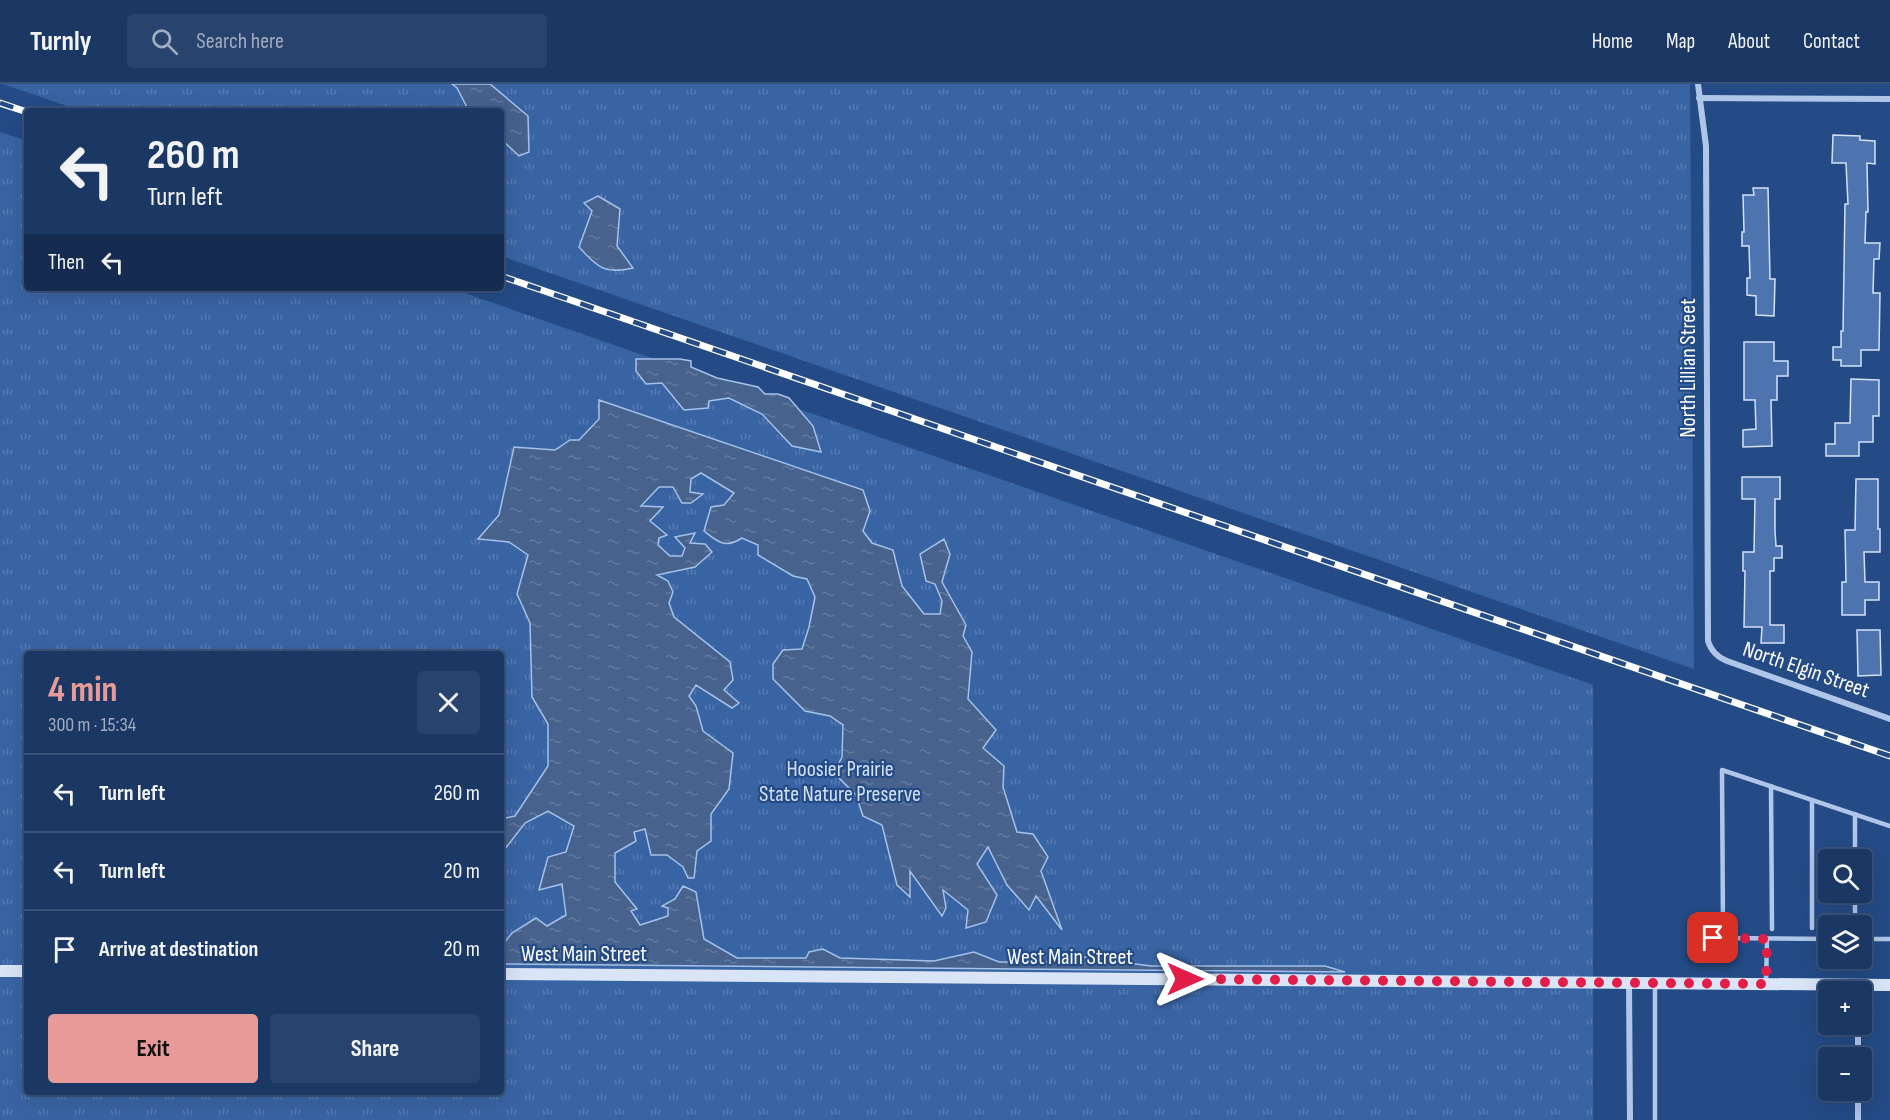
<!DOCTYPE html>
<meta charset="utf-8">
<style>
:root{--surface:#1b3864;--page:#28436d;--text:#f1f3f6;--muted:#a0acbf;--line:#395278;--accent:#e69b98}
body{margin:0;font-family:"Sofia Sans Condensed",sans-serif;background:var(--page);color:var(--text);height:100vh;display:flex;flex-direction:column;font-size:22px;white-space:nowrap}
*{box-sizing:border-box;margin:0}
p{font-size:20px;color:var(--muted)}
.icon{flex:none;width:33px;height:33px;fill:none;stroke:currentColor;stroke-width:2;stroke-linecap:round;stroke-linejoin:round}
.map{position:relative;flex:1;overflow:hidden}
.side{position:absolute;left:24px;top:567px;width:480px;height:444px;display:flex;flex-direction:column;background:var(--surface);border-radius:6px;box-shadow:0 6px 24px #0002,0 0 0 2px var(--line)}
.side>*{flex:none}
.hud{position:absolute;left:24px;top:24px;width:480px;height:183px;border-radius:6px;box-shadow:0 6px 24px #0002,0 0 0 2px var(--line);background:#1b3864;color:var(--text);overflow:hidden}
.tools{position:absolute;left:1818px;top:765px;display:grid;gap:12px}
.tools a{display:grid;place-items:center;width:54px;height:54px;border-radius:6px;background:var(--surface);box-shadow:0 6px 24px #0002,0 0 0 2px var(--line);font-size:30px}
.pin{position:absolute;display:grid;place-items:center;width:51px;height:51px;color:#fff;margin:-26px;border-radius:12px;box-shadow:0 3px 9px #0006}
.me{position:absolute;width:66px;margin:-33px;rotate:90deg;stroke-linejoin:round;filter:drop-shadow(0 0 4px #0008)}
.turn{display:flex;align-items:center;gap:21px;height:126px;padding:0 24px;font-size:27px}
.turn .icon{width:78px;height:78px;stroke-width:2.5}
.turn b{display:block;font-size:42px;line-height:51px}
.then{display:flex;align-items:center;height:57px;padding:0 24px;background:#0003;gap:12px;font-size:22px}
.round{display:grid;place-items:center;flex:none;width:63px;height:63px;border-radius:6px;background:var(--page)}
.summary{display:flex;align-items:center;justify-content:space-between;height:102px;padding:0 24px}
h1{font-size:36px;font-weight:700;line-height:45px;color:var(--accent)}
.action{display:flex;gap:12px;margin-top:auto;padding:12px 24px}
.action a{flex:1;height:69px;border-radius:6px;background:var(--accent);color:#111;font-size:24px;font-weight:700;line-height:69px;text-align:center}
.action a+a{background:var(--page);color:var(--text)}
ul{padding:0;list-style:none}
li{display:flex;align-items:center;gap:18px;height:78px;padding:0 24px;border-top:2px solid var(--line)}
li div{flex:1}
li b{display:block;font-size:22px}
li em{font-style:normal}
header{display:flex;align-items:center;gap:36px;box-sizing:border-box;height:84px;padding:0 30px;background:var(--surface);border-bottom:2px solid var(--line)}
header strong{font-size:28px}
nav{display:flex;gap:33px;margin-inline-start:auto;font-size:21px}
.search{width:420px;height:54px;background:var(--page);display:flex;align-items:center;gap:15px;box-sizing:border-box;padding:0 21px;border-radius:6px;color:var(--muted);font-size:22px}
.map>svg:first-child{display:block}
.park{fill:url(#park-tufts);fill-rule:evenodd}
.water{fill:url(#water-ripples);stroke:#a3c1e9;stroke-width:1.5}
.building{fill:#4d74ae;stroke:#d3e1f7;stroke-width:1.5}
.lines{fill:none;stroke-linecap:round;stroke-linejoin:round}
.lane{stroke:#afc6e9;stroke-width:4.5}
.street{stroke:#afc6e9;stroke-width:6}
.secondary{stroke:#d9e5f7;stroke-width:12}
.rail-casing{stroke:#fff;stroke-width:7}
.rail{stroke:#244b86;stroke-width:4.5;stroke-dasharray:14;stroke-linecap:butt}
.route{stroke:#e11d48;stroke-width:10;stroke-dasharray:0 18}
.labels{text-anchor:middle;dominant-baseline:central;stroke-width:4.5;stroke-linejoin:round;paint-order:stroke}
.street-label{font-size:22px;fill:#fff;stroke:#244b86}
.park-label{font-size:22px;fill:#d3e1f7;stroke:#244b86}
</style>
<header>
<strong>Turnly</strong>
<div class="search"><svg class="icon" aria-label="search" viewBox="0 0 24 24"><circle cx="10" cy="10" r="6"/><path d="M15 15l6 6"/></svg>Search here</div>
<nav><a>Home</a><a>Map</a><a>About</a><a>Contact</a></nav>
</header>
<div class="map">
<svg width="1890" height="1036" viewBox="0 0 1890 1036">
<defs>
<pattern id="park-tufts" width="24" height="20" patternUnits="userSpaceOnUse" patternTransform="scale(1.5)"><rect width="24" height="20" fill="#3964a3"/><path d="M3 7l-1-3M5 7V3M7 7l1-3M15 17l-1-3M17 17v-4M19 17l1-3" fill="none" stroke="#577bb1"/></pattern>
<pattern id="water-ripples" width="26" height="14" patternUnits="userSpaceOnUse" patternTransform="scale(1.5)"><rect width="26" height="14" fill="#46628d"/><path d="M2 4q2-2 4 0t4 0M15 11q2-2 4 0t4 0" fill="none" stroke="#627a9e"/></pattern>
</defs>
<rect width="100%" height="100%" fill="#244b86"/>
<!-- park -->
<g class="park">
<polygon points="3,0 1690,0 1694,585 501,172 501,27 82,27"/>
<path d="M 0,48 L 27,57 L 27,204 L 450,204 L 1593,601 L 1593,1036 L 0,1036 ZM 27,570 L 501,570 L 501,1008 L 27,1008 Z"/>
</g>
<!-- water -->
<g class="water">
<polygon points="452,0 490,0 528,32 529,68 519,72 501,55 501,27 469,27 457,4"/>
<path d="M 598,112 L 620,125 L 617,162 L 633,184 C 605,191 597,183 579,163 L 592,127 L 584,119 Z"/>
<polygon points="636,275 680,275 691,277 691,283 717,294 758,303 765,310 778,310 789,314 813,342 821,368 792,362 762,330 729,314 709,317 708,324 684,326 662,299 646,300 636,287"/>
<path d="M 599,316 L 863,406 L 870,427 L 863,447 L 872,459 L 893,466 L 902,502 L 924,530 L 940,530 L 942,517 L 935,500 L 926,497 L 920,470 L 944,455 L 950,470 L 942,498 L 966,541 L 963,552 L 972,568 L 968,615 L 996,646 L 983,664 L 1004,682 L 1003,703 L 1017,748 L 1033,750 L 1048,773 L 1041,787 L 1062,846 L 1036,812 L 1029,826 L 1007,801 L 988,763 L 977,780 L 997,811 L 986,838 L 966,844 L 968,826 L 943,806 L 946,824 L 942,832 L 910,787 L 910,813 L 897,801 L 882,741 L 863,732 L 856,711 L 834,689 L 842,673 L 843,641 L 830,632 L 805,627 L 773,595 L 773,580 L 783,566 L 802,565 L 809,543 L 815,513 L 807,495 L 793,492 L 758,471 L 758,461 L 742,454 C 725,465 718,458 704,447 L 711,423 L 724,421 L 734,409 L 701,389 L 691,395 L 690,408 L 703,410 L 691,419 L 682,419 L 673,403 L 659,403 L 641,422 L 663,423 L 650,437 L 667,451 L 659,454 L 658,461 L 670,472 L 682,472 L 685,464 L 675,453 L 695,449 L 690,459 L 705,460 L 712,468 L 695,483 L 657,491 L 668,497 L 673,508 L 669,519 L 674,533 L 730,578 L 733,596 L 724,606 L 739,619 L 732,624 L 696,601 L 689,612 L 696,622 L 703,647 L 733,669 L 729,705 L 711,730 L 711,757 L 697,767 L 694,794 L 688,794 L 683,783 L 667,771 L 651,771 L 645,745 L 634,748 L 636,757 L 615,769 L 615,798 L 637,825 L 631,827 L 640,841 L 668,832 L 668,824 L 662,822 L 675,815 L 683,802 L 696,808 L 704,855 L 737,874 L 806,874 L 809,868 L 823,865 L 840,874 L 934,877 L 974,868 L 999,878 L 1049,878 L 1075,872 L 1151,882 L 1325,882 L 1345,888 L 501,880 L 501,863 L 512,849 L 536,834 L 547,842 L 566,831 L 562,800 L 539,806 L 548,773 L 566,768 L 574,742 L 548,727 L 525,739 L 505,765 L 501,764 L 501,735 L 515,732 L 548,682 L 548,640 L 532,613 L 530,539 L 517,510 L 528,471 L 509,458 L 478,455 L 499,431 L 514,363 L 555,366 L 570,356 L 579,356 L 599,335 Z"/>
</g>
<!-- building -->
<g class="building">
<polygon points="1833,51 1860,52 1860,56 1875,57 1875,80 1867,79 1868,128 1866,128 1865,159 1880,159 1879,175 1874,175 1873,209 1880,209 1879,266 1861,266 1861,282 1841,282 1841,276 1833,276 1833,263 1841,263 1841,247 1843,247 1845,120 1848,120 1846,79 1832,79"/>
<polygon points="1753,104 1768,104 1770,195 1775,195 1774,232 1756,231 1756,212 1747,211 1747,194 1750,194 1749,162 1742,162 1742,148 1744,148 1743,111 1754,111"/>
<polygon points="1744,258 1774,258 1774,277 1788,277 1788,292 1777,292 1777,316 1771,316 1772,362 1743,363 1743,346 1756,345 1755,316 1744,316"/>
<polygon points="1851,295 1879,296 1879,332 1873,332 1873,358 1859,358 1859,372 1826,372 1826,360 1835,360 1835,339 1850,339"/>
<polygon points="1742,393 1780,393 1780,415 1775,415 1775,447 1776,462 1782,462 1782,474 1774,474 1774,487 1770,487 1770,541 1784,541 1784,559 1761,559 1762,543 1744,543 1745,487 1743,487 1743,468 1754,468 1755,415 1742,415"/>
<polygon points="1856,395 1878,395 1878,445 1880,445 1880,468 1864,468 1865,498 1879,498 1879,516 1865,516 1865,531 1842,531 1842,498 1846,498 1845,446 1855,446"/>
<polygon points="1857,546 1880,546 1881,591 1858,592"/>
</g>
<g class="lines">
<!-- lane -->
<g class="lane">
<polyline points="1771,702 1772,845"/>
<polyline points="1812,716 1812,844"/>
<polyline points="1855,730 1855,776"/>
<polyline points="1855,808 1855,842"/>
<polyline points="1723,845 1722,686 1890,742"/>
<polyline points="1713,854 1828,855"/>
<polyline points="1862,855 1890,855"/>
<polyline points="1766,900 1767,855"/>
<polyline points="1655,1036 1655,901"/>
</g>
<!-- street -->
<g class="street">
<path d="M 1698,0 L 1706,62 L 1708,557 C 1711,567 1717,573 1727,577 L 1890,635"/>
<polyline points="1699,14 1890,15"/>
<polyline points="1629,899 1630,1036"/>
<polyline points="1858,974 1858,940"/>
<polyline points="1858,1006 1858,1036"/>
</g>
<!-- secondary -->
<g class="secondary">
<polyline points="0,887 27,887"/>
<polyline points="501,890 1890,901"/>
</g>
<defs>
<g id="rail">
<polyline points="0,19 27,28"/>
<polyline points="501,192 1890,672"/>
</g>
</defs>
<!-- rail casing -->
<use href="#rail" class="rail-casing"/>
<!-- rail -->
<use href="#rail" class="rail"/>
</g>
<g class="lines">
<!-- route -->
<polyline class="route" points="1185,895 1766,900 1767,855 1713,854"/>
</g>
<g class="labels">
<!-- street labels -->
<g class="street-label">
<text transform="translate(1688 284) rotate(-90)">North Lillian Street</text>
<text transform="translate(1806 586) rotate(19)">North Elgin Street</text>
<text x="584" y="870">West Main Street</text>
<text x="1070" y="873">West Main Street</text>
</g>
<!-- park labels -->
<g class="park-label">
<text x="840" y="685">Hoosier Prairie<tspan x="840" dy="25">State Nature Preserve</tspan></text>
</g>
</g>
</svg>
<div class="tools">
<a><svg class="icon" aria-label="search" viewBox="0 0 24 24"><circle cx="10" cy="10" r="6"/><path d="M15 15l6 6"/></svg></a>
<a><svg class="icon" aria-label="layers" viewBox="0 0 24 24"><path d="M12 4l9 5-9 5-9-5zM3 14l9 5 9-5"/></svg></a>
<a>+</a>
<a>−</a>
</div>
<div class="pin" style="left:1713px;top:854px;background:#d93025"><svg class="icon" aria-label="arrive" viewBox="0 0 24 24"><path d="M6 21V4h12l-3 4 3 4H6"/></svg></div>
<svg class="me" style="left:1185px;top:895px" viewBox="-20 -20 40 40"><path d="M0-17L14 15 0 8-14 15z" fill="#e11d48" stroke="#fff" stroke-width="4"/></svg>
<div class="hud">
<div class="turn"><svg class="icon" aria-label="left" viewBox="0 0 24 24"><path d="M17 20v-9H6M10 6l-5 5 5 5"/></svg><div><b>260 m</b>Turn left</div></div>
<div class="then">Then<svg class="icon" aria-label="left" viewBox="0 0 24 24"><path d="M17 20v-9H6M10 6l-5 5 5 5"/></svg></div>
</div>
<section class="side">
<div class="summary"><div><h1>4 min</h1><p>300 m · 15:34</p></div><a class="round"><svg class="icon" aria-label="close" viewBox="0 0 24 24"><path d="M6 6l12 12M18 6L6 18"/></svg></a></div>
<ul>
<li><svg class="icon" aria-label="left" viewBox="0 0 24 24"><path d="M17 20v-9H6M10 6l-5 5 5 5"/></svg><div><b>Turn left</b></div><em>260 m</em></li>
<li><svg class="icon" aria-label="left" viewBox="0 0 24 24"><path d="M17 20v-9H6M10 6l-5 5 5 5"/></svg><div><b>Turn left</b></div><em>20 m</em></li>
<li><svg class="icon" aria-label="arrive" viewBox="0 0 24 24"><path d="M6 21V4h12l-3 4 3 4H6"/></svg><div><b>Arrive at destination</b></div><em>20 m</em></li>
</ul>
<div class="action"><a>Exit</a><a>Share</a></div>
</section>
</div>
